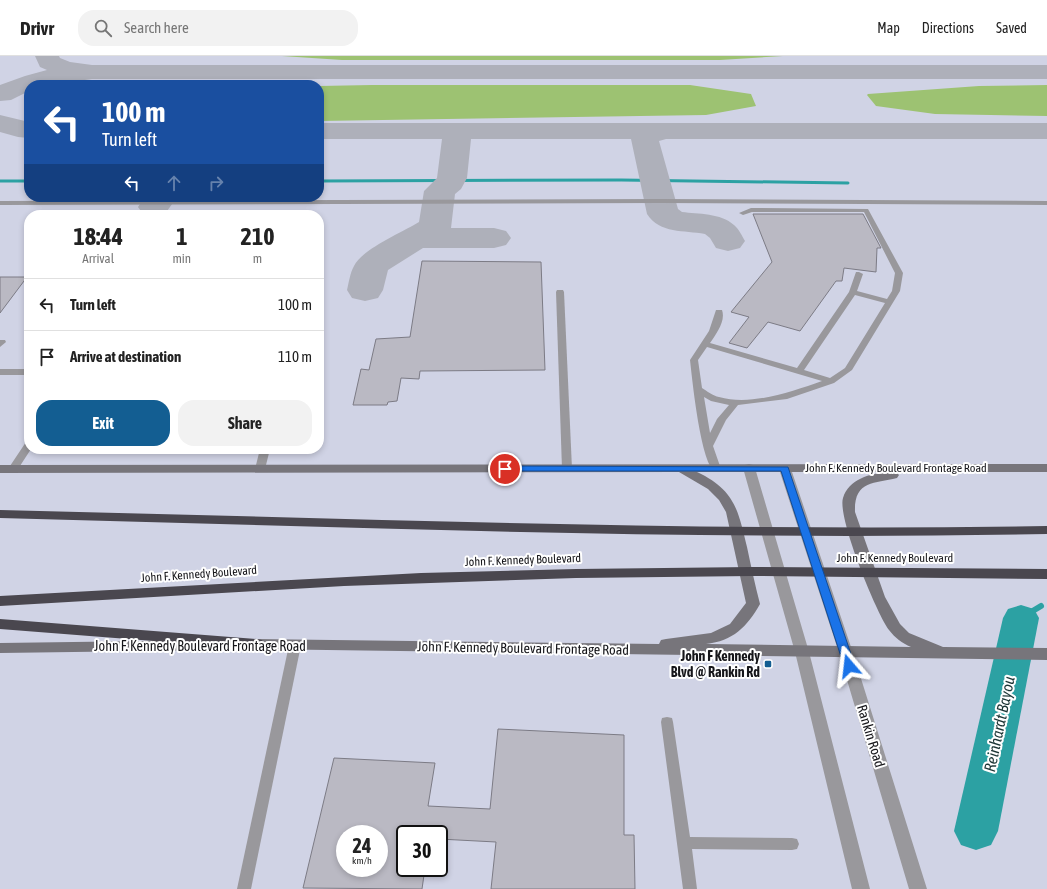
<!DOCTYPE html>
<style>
:root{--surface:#fff;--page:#f2f2f2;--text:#222;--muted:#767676;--line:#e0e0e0;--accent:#135e92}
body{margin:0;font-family:"Asap Condensed",sans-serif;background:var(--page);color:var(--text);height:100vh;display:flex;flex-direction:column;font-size:15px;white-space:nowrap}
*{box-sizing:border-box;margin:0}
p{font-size:13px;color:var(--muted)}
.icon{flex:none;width:22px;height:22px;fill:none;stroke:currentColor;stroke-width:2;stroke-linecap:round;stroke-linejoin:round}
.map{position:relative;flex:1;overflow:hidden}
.panel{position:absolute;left:24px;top:154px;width:300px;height:244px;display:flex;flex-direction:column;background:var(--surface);border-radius:16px;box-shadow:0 2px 6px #0003}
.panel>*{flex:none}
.top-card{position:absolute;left:24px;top:24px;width:300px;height:122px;border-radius:16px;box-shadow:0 2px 6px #0003;background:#1a4fa0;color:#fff;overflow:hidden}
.speed{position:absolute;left:336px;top:769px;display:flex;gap:8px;font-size:20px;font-weight:700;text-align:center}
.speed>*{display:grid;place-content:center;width:52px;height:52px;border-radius:50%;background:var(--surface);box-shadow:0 2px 6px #0003;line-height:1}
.speed small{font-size:10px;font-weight:400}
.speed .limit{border:2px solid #111;border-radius:6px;background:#fff;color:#111}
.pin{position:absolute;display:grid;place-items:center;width:34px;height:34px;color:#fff;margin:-17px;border:2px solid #fff;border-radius:50%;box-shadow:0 1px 4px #0007}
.me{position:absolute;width:44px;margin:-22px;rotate:343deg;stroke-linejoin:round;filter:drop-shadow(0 0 3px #0008)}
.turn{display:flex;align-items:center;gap:14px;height:84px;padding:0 12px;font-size:18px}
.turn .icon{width:52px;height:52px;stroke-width:2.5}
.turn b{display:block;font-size:28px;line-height:34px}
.lanes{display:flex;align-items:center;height:38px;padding:0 12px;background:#0003;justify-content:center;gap:20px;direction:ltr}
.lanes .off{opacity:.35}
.eta{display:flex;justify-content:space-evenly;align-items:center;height:68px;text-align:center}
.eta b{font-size:24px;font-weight:700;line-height:28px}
.cta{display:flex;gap:8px;margin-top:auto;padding:8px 12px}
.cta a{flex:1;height:46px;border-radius:16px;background:var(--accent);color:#fff;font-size:16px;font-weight:700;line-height:46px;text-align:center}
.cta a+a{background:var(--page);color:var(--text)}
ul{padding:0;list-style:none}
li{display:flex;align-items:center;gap:12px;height:52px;padding:0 12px;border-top:1px solid var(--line)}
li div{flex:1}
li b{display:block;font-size:15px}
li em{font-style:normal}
header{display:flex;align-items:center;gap:24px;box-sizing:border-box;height:56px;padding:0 20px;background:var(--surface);border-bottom:1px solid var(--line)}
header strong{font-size:19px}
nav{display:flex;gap:22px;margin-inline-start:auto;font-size:14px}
.search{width:280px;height:36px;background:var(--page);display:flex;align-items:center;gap:10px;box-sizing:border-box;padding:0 14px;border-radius:16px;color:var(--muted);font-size:15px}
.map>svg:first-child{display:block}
.built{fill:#d0d3e5;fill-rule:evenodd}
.green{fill:#9dc272}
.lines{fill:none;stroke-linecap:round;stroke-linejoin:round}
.stream-far1{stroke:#2ca1a3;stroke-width:3}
.stream{stroke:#2ca1a3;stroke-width:6}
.river{fill:#2ca1a3;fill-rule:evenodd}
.taxiway{fill:#aeb0ba;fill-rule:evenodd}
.building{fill:#bab9c3;stroke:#7c7b85;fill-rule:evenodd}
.lane{fill:#99989c;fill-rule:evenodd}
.street{fill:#99989c;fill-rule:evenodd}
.secondary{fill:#77757b;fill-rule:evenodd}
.highway{fill:#4a474f;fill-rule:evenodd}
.route{fill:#1a73e8;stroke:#114b97}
.poi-dot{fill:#135e92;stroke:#fff;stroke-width:1.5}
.labels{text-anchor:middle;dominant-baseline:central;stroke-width:4;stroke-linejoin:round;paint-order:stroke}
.street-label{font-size:12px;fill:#16161a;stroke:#fff}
.near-street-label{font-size:14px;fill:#16161a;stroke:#fff}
.near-poi-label{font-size:14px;font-weight:bold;fill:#16161a;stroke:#fff;text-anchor:end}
.near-water-label{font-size:16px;font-style:italic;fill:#1d3636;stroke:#fff}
</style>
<header>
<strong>Drivr</strong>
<div class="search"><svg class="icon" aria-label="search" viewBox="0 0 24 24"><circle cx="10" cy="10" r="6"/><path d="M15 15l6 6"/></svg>Search here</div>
<nav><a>Map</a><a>Directions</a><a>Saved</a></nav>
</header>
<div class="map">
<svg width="1047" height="833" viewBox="0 0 1047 833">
<rect width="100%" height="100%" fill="#dee0eb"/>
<!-- built -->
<path class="built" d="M 0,0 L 1047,0 L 1047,833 L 0,833 ZM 29,29 L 319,29 L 319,141 L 29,141 ZM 29,159 L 319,159 L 319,393 L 29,393 ZM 345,778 L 379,778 L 379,812 L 345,812 ZM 405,778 L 439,778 L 439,812 L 405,812 Z"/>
<!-- green -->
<g class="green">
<polygon points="282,0 783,0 720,4 342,4"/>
<polygon points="372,29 690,29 751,38 756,50 706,59 319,65 319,30"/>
<polygon points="1047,29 1047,60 935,58 876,50 867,39 868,38 979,30"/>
</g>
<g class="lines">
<!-- stream-far1 -->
<g class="stream-far1">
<polyline points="0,125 29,125"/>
<polyline points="319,125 621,124 848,127"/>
</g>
<!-- stream -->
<polyline class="stream" points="1021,562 1041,550"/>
<!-- river -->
<polygon class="river" points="1021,549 1034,553 1039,562 998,775 991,789 976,794 961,789 954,775 1003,562 1008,553"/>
<!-- taxiway -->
<g class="taxiway">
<polygon points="35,0 59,0 60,2 70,6 92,9 1047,9 1047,23 92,23 49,29 29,29 29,35 11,44 0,45 0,29 25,20 47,14 40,11"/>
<polygon points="0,59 29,66 29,82 18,81 0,76"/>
<path d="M 319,67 L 1047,67 L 1047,83 L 666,83 L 659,85 L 678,153 L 682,156 C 698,158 721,157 734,169 C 739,173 742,180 745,185 L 740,192 L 728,195 L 716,192 L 710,182 L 705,178 C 684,174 660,178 647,158 L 631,83 L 471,83 L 467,122 L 461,133 L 455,138 L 451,172 L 494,172 L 506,175 L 511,182 L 506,189 L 494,192 L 423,192 L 388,214 L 383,234 L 378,242 L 365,245 L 352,242 L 347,234 C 349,226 350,217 354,210 C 362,193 403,176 419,166 L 424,135 L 437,122 L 442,83 L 319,83 Z"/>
<polygon points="145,141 177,141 165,158 160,159 143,158 138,151"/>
</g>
</g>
<!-- building -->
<g class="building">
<polygon points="753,158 863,158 881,192 877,192 876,216 844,212 842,225 836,225 800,275 768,266 747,292 729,287 749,261 731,256 772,206"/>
<polygon points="422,205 541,206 545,314 420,315 419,323 401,322 397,345 388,346 387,349 353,349 361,313 369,314 376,283 410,281"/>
<polygon points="0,221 27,221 0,257"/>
<path d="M 498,673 L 624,679 L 624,779 L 634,779 L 635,833 L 491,833 L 496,786 L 439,783 L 439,778 L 405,778 L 405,812 L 425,812 L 422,833 L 303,832 L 334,702 L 435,707 L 428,750 L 490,753 ZM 345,778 L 379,778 L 379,812 L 345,812 Z"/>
</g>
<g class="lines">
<!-- lane -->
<g class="lane">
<polygon points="660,143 1047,145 1047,149 660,147 0,149 0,145"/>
<path d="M 751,152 L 868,153 L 903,217 L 900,235 L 852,314 L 834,327 L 787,343 L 738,349 L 726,364 L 713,390 L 721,413 L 716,416 C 701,412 692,321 690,304 L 709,275 L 716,254 L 722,254 C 726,265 716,278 710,287 L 797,312 L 849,236 L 856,216 L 859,216 L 863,218 L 857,235 L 887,243 L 892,235 L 895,217 L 864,156 L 752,156 L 743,159 L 739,157 ZM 855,239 L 885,247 L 845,312 L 830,322 L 804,314 ZM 707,291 L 822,325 C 791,336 751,350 719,341 C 713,340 707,335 702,332 L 698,304 ZM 704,341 L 711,345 L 729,349 L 717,363 L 710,377 Z"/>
<polygon points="308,155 310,156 312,159 304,159 306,156"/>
<polygon points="557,234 563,234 564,236 572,413 567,416 562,413 556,236"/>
<polygon points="0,284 5,284 6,286 0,291"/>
<rect x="0" y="313" width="29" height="6"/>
<polygon points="29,385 29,393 31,393 18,413 17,415 9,415 8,413 26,386"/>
<polygon points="260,393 270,393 265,413 260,416 255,413"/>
<polygon points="295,584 299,586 301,589 251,833 237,833 289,589 291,586"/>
<polygon points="667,661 672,662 673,666 690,781 792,782 797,783 799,788 797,793 792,794 692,793 697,833 683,833 661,666 662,662"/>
</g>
<!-- street -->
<g class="street">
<polygon points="749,408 753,409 755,412 809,596 870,833 852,833 795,596 743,412 745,409"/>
<polygon points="785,409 789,410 791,413 853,597 927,833 909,833 839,597 779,413 781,410"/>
</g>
<!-- secondary -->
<g class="secondary">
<path d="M 1047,408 L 1047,416 L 896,416 L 899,419 L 897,422 C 874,428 854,424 855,456 L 885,541 L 900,568 L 909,577 L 943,591 L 1047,592 L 1047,604 L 248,593 L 243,592 L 241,588 L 243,584 L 248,583 L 659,588 L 661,584 L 666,583 L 711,577 L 730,568 L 746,547 L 726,456 L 719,444 L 708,433 L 679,416 L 0,417 L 0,409 ZM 697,416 L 887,416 C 869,418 849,423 843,442 C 837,461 876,556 889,574 C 895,582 902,587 911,591 L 706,588 C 733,585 747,571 760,548 C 755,529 751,510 747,491 C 738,454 735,434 697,416 Z"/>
<polygon points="220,584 225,585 227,589 225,593 220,594 0,597 0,587"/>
</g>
<!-- highway -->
<g class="highway">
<path d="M 0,454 C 349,462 698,476 1047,470 L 1047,478 C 698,485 349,471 0,462 Z"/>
<polygon points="752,511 1047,513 1047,523 752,520 576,522 344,530 0,550 0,540 421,517 576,513"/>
<polygon points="0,563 257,583 262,584 264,588 262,592 257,593 0,573"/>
</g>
</g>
<!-- route -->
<polygon class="route" points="505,410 788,411 855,610 853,613 849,614 845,613 844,610 781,415 502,415 501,413"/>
<!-- markers -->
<rect class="poi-dot" x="764" y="604" width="8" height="8" rx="2"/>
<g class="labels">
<!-- street labels -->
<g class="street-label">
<text x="896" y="412">John F. Kennedy Boulevard Frontage Road</text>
<text x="895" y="502">John F. Kennedy Boulevard</text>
<text transform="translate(523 504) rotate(-2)">John F. Kennedy Boulevard</text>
<text transform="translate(199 518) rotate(-4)">John F. Kennedy Boulevard</text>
</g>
<!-- near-street labels -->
<g class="near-street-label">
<text x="200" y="590">John F. Kennedy Boulevard Frontage Road</text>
<text transform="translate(523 592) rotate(1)">John F. Kennedy Boulevard Frontage Road</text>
<text transform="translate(871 680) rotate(73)">Rankin Road</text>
</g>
<!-- near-poi labels -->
<g class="near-poi-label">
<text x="760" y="600">John F Kennedy<tspan x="760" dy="16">Blvd @ Rankin Rd</tspan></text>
</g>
<!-- near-water labels -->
<g class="near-water-label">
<text transform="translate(999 668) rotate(-78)">Reinhardt Bayou</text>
</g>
</g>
</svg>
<div class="speed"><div>24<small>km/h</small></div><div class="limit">30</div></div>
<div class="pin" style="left:505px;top:413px;background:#d93025"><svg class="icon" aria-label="arrive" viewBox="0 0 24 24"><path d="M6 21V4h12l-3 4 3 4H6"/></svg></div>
<svg class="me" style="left:849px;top:610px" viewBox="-20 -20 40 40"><path d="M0-17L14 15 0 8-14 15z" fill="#1a73e8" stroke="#fff" stroke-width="4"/></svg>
<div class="top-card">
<div class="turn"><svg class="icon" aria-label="left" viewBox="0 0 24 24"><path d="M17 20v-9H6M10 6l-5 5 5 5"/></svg><div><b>100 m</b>Turn left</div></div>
<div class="lanes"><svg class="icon" aria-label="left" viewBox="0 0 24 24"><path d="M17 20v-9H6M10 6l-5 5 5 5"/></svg><svg class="icon off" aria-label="ahead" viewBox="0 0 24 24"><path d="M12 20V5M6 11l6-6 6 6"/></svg><svg class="icon off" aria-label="right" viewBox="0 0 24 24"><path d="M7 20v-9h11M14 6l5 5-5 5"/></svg></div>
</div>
<section class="panel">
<div class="eta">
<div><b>18:44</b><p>Arrival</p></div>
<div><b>1</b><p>min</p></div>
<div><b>210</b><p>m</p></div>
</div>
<ul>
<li><svg class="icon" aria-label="left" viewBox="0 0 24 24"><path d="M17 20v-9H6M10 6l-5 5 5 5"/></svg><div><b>Turn left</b></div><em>100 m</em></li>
<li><svg class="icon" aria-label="arrive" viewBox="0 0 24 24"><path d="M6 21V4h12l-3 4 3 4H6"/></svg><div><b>Arrive at destination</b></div><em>110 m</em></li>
</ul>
<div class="cta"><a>Exit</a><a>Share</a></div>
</section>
</div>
